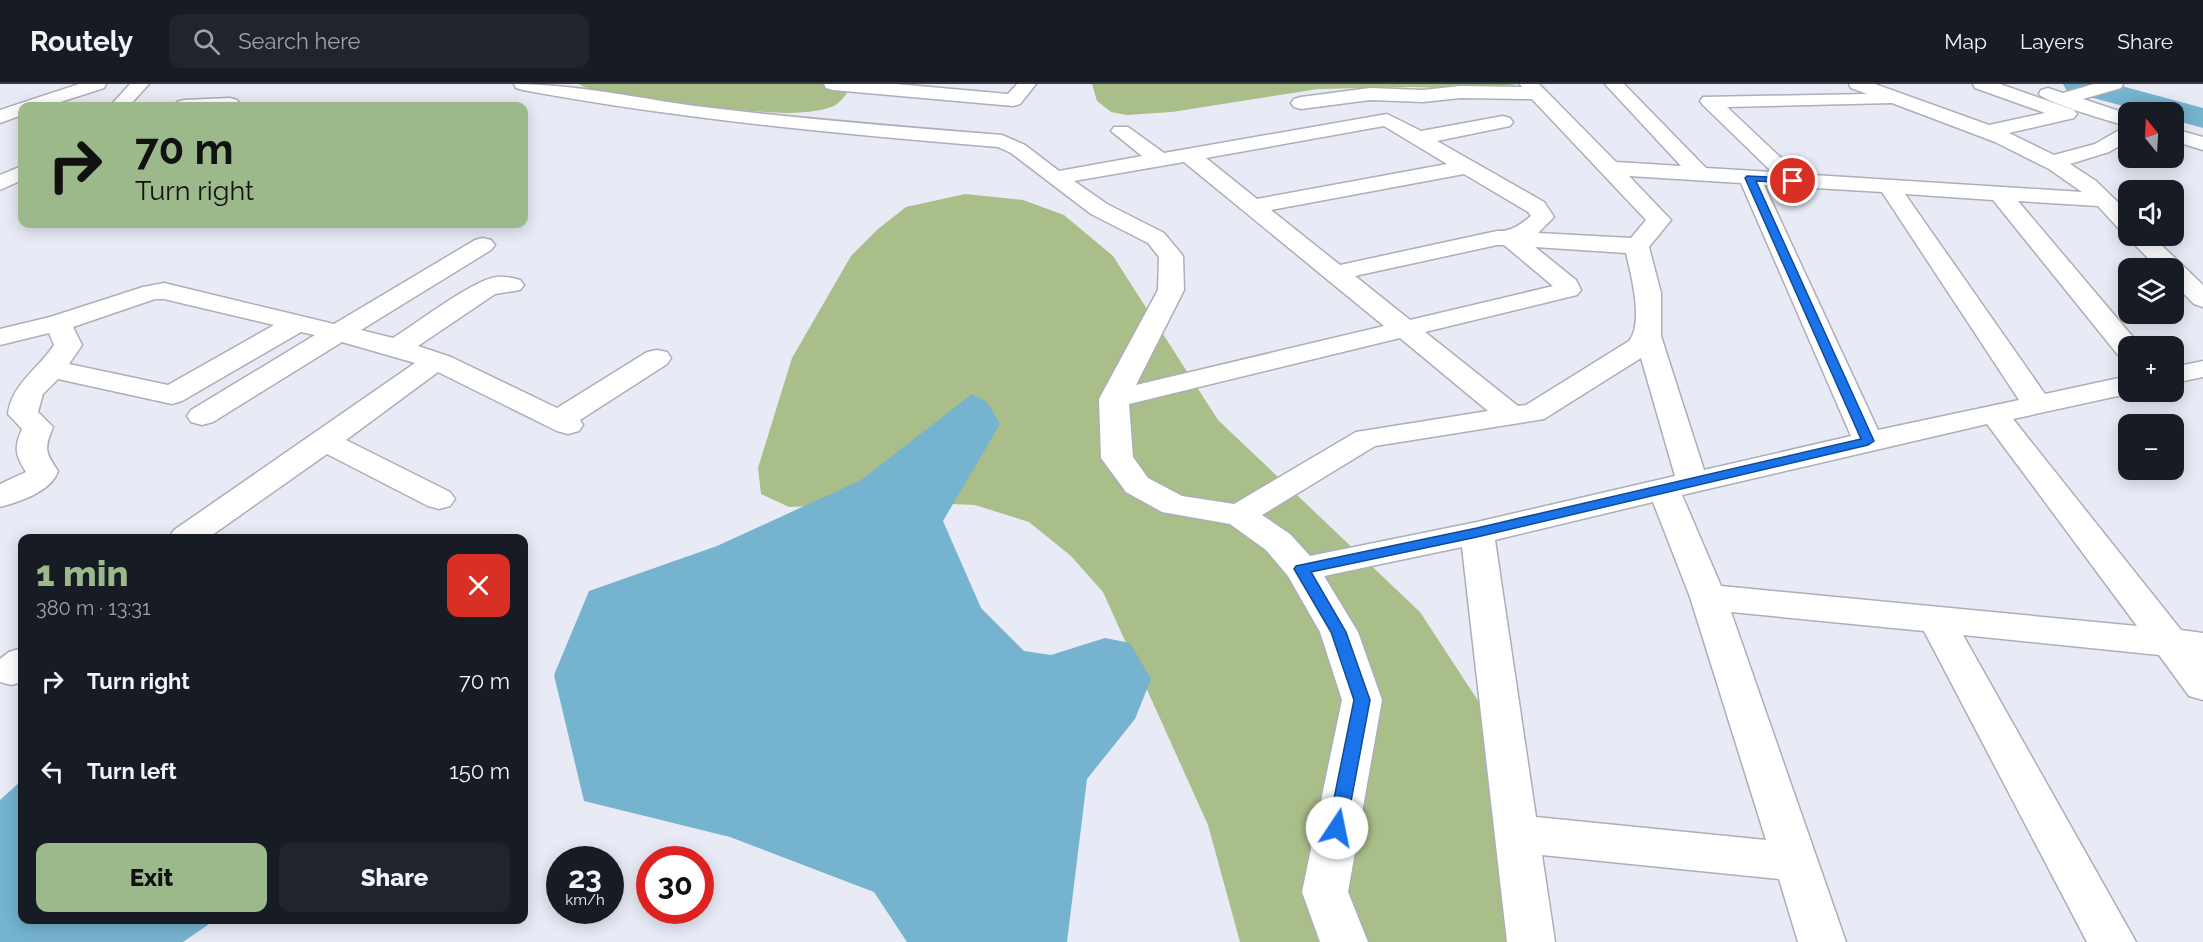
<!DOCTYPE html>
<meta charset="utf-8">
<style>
:root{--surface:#171b24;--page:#20242c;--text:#f1f3f6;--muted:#9ea1a6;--line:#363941;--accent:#9cb98b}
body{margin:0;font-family:Raleway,sans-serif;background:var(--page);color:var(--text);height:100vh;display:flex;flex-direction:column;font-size:22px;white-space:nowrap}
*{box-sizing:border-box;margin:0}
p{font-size:20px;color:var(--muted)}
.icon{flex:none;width:33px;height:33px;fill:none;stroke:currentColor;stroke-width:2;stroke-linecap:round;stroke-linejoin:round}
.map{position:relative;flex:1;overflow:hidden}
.panel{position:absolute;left:18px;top:450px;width:510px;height:390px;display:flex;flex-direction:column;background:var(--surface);border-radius:12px;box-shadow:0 3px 15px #0003}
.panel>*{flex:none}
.top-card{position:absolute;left:18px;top:18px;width:510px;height:126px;border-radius:12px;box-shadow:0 3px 15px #0003;background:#9cb98b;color:#111;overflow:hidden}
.needle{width:39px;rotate:342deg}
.fabs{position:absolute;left:2118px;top:18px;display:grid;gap:12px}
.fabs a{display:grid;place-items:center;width:66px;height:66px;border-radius:12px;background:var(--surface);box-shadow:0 3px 15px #0003;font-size:30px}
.speed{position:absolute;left:546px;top:762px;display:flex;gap:12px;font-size:30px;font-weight:700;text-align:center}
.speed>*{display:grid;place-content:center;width:78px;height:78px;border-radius:50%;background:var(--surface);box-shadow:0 3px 15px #0003;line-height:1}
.speed small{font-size:15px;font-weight:400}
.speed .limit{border:9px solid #d22;background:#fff;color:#111}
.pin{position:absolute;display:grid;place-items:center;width:51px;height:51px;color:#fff;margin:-26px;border:3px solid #fff;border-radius:50%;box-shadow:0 2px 6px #0007}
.me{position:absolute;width:66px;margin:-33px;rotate:11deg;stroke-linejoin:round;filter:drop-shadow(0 0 4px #0008)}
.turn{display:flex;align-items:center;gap:21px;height:126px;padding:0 18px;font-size:27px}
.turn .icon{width:78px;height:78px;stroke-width:2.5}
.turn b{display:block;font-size:42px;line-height:51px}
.round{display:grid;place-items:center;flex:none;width:63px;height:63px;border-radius:12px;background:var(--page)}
.summary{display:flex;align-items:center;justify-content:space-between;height:102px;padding:0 18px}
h1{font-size:36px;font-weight:800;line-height:45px;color:var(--accent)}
.action{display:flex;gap:12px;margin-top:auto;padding:12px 18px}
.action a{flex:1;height:69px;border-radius:12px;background:var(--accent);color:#111;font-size:24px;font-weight:800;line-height:69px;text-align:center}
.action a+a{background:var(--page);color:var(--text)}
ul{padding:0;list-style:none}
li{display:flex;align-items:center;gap:18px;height:90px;padding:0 18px}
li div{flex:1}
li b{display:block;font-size:22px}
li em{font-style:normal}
header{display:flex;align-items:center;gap:36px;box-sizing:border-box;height:84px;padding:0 30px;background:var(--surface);border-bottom:2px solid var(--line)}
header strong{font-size:28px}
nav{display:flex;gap:33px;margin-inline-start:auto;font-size:21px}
.search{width:420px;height:54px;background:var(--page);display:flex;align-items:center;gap:15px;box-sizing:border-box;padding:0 21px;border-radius:12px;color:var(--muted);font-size:22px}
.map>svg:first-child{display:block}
.forest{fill:#aabe89}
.water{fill:#75b3cf}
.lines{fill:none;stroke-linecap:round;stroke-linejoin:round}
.river{fill:#75b3cf;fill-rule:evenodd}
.minor-casing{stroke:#acaeb9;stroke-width:3}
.highway-casing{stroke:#acaeb9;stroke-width:3}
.minor{fill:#fff;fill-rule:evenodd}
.highway{fill:#fff;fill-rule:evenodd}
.route{fill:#1a73e8;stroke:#114b97;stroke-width:1.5}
</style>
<header>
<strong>Routely</strong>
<div class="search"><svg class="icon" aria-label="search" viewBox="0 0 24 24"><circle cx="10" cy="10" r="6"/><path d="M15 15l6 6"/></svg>Search here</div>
<nav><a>Map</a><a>Layers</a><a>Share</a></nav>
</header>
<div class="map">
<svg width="2203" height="858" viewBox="0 0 2203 858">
<rect width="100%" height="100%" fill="#e8eaf6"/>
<!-- forest -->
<g class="forest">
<path d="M 579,0 L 852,0 L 852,1 C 848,8 841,18 834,22 C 820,28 799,29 784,29 C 751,28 598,16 579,0 Z"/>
<polygon points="1092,0 1518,0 1475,5 1412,3 1318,5 1172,28 1127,31 1111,28 1097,17"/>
<polygon points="965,110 1023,116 1064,131 1113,172 1218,336 1420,528 1526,690 1548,858 1240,858 1208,741 1103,508 1071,472 1029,438 975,421 905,418 789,423 761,410 758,384 792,274 851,172 878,145 906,123"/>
</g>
<!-- water -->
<g class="water">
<polygon points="972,310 987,318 1000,340 943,437 981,524 1024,567 1051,571 1105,554 1130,559 1151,595 1135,635 1087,695 1067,858 907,858 874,808 730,753 584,717 554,591 589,507 717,462 861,396"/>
<polygon points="22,696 22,836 215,836 183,858 0,858 0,716"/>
</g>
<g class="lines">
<!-- river -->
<polygon class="river" points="2063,0 2114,0 2203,24 2203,44 2174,36 2174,28 2146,28 2067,7"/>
<defs>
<g id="minor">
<polygon points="130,0 149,0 129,22 110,22"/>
<path d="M 514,0 C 577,0 640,15 703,23 C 802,35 902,43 1002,51 L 1025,61 L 1059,87 L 1142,72 L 1111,47 L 1114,43 L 1128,43 L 1164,69 L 1387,30 L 1421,47 L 1503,32 L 1510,34 L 1513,38 L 1510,42 L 1437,57 L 1544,118 L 1554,133 L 1538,149 L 1631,154 L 1646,136 L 1532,15 L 1460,14 L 1423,18 L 1370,16 L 1301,25 L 1294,23 L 1291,19 L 1294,15 L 1301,13 L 1370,4 L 1423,6 L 1460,2 L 1522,3 L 1520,0 L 1539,0 L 1616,78 L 1681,82 L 1605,0 L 1624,0 L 1706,84 L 1772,88 L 1703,21 L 1700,17 L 1703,13 L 1867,10 L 1851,4 L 1849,0 L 1875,0 L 1989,41 L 2045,29 L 1975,4 L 1973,0 L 2000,0 L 2074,26 L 2077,30 L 2074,34 L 2009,49 L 2054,71 L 2095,60 L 2121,45 L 2128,43 L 2128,57 L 2109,68 L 2070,80 L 2096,97 L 2128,128 L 2128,148 L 2120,146 L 2098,122 L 2018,117 L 2138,259 L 2140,262 L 2128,262 L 2128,273 L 2118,271 L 1993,116 L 1905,110 L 2045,310 L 2128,292 L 2128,308 L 2136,308 L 2013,335 L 2181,546 L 2203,549 L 2203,616 L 2189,612 L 2159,571 L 1963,551 L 2136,858 L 2087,858 L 1924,547 L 1731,528 L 1846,858 L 1798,858 L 1779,795 L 1542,771 L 1555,858 L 1507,858 L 1462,463 L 1324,492 L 1358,548 L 1382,616 L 1348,808 L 1368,858 L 1320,858 L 1302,808 L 1342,616 L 1320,548 L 1288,492 L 1266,466 L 1230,440 L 1162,428 L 1126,408 L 1101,374 L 1099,315 L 1158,206 L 1159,173 L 1148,159 L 1091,130 L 1011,69 L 998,63 C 838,50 680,35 523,6 L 516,4 ZM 1892,19 L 1995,58 L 2049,85 L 2082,108 L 1798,90 L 1727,23 ZM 1384,42 L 1447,80 L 1257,115 L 1206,74 ZM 1184,78 L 1384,242 L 1136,301 L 1184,206 L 1183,172 L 1164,149 L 1107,120 L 1074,97 ZM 1464,90 L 1528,128 L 1531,132 C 1521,140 1511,148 1497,147 L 1340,181 L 1271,126 ZM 1629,92 L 1741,99 L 1851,352 L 1704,386 L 1661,252 L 1661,209 L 1649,163 L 1671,136 ZM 1764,101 L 1882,108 L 2019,316 L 1878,346 ZM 1497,161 L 1504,161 L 1553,202 L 1410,236 L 1355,192 ZM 1535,163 L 1626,169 C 1631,190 1644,239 1629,257 L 1526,321 L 1518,322 L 1425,248 L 1577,211 L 1581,206 L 1576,196 ZM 1400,254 L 1488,327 L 1356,348 L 1234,420 L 1182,412 L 1148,394 L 1133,373 L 1129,320 ZM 1641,274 L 1675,392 L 1477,438 L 1310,472 L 1290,450 L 1262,431 L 1375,362 L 1544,335 ZM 1987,340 L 2137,542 L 1721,502 L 1682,411 ZM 1653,418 L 1690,513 L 1766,756 L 1536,733 L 1495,456 Z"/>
<polygon points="824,0 896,0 1008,10 1017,0 1036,0 1020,20 1013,22 833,6 826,4"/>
<path d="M 2094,0 L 2123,0 L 2121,4 L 2083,15 L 2128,30 L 2128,42 C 2115,39 2044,18 2039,10 L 2041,6 L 2048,4 L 2063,9 Z"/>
<polygon points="230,14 237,16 240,20 238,22 174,22 177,18 184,16"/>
<polygon points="2174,45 2203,53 2203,66 2174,57"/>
<polygon points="22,82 22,96 0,106 0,91"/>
<polygon points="2128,150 2152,152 2203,201 2203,223 2194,220 2174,200 2174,184 2158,184 2131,157"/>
<path d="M 483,154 L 491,156 L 495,161 L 491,166 L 361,246 L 393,254 C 416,240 474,195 497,193 C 505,192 513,194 520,196 L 524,201 L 520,206 L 495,210 L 418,262 L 451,273 L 557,324 L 647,268 L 657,266 L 667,268 L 671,274 L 667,280 L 580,336 L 583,341 L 579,347 L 568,350 L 557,347 L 438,288 L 346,356 L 450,408 L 455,415 L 450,422 L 439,425 L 428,422 L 327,370 L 208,454 L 169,454 L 174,446 L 415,279 L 342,258 L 213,338 L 202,341 L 191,338 L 187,332 L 191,326 L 315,251 L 301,248 L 182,317 L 172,320 L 58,295 L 43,310 L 38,328 L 53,343 C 44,365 45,368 58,387 C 52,407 19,418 0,423 L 0,400 L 26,388 C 15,371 14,363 22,345 L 8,330 C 11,301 39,284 54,261 L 49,249 L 0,261 L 0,245 L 50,233 L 143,203 L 164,199 L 334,240 L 475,156 ZM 155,215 L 164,215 L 274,241 L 168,301 L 69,280 L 82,261 L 73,243 Z"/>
<polygon points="2203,277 2203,293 2174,299 2174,283"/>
<polygon points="22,564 22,598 11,601 0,598 0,575 9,568"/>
</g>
<polygon id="highway" points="79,0 106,0 104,4 48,22 22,22 22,31 0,39 0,26"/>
</defs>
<!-- minor casing -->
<use href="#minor" class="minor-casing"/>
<!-- highway casing -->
<use href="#highway" class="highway-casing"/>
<!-- minor -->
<use href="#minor" class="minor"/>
<!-- highway -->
<use href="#highway" class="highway"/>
</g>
<!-- route -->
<polygon class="route" points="1747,92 1793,94 1798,97 1793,99 1756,97 1874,357 1868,361 1477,453 1311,488 1346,548 1370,616 1346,744 1344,749 1337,751 1331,749 1328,744 1354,616 1331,548 1294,485 1296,482 1477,444 1861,355 1745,94"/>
</svg>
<div class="fabs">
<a><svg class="needle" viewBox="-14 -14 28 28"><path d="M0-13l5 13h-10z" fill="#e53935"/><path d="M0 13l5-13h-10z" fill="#9ea1a6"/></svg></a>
<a><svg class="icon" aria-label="sound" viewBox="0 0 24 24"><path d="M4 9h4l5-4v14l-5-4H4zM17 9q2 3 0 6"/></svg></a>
<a><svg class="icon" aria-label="layers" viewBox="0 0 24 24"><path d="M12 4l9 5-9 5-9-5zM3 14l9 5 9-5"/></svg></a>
<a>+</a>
<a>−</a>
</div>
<div class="speed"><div>23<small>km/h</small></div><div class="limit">30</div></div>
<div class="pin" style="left:1793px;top:97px;background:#d93025"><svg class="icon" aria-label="arrive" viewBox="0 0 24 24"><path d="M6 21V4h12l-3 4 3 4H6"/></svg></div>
<svg class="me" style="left:1337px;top:744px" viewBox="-20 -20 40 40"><circle r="19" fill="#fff"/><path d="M0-13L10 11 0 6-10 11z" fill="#1a73e8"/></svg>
<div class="top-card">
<div class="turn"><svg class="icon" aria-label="right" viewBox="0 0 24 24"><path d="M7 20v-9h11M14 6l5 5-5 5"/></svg><div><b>70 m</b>Turn right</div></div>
</div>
<section class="panel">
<div class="summary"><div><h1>1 min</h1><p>380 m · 13:31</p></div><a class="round" style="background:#d93025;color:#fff"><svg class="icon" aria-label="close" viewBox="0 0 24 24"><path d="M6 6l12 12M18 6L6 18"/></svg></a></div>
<ul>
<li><svg class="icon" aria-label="right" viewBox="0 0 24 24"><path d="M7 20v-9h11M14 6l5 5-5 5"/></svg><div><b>Turn right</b></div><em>70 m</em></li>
<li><svg class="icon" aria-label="left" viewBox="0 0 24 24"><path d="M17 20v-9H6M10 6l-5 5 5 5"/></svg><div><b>Turn left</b></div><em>150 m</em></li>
</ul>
<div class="action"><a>Exit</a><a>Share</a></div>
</section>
</div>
